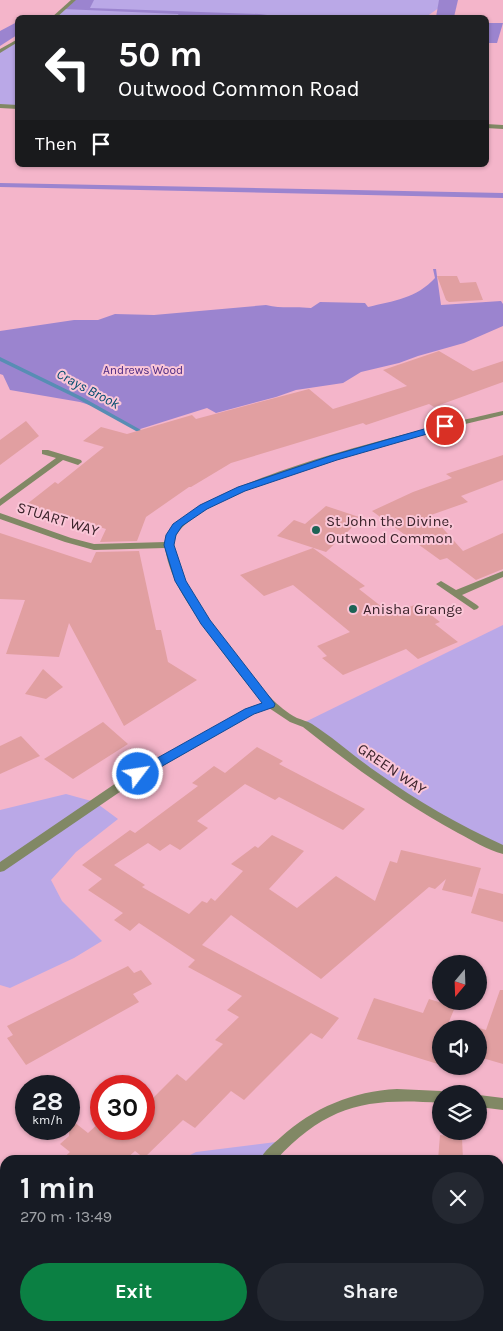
<!DOCTYPE html>
<meta charset="utf-8">
<style>
:root{--surface:#171b24;--page:#242831;--text:#f1f3f6;--muted:#9ea1a6;--accent:#0b8043}
body{margin:0;font-family:Karla,sans-serif;background:var(--page);color:var(--text);height:100vh;display:flex;flex-direction:column;font-size:19px;white-space:nowrap}
*{box-sizing:border-box;margin:0}
p{font-size:16px;color:var(--muted)}
.icon{flex:none;width:28px;height:28px;fill:none;stroke:currentColor;stroke-width:2;stroke-linecap:round;stroke-linejoin:round}
.map{position:relative;flex:1;overflow:hidden}
.details{position:absolute;left:0px;top:1155px;width:504px;height:176px;display:flex;flex-direction:column;background:var(--surface);border-radius:15px 15px 0 0;box-shadow:0 1px 4px #0004}
.details>*{flex:none}
.hud{position:absolute;left:15px;top:15px;width:474px;height:152px;border-radius:8px;box-shadow:0 1px 4px #0004;background:#202124;color:#fff;overflow:hidden}
.needle{width:32px;rotate:199deg}
.controls{position:absolute;left:432px;top:955px;display:grid;gap:10px}
.controls a{display:grid;place-items:center;width:55px;height:55px;border-radius:50%;background:var(--surface);box-shadow:0 1px 4px #0004;font-size:25px}
.speed{position:absolute;left:15px;top:1075px;display:flex;gap:10px;font-size:25px;font-weight:700;text-align:center}
.speed>*{display:grid;place-content:center;width:65px;height:65px;border-radius:50%;background:var(--surface);box-shadow:0 1px 4px #0004;line-height:1}
.speed small{font-size:12px;font-weight:400}
.speed .limit{border:8px solid #d22;background:#fff;color:#111}
.pin{position:absolute;display:grid;place-items:center;width:42px;height:42px;color:#fff;margin:-21px;border:2px solid #fff;border-radius:50%;box-shadow:0 1px 5px #0007}
.me{position:absolute;width:55px;margin:-28px;rotate:59deg;stroke-linejoin:round;filter:drop-shadow(0 0 4px #0008)}
.turn{display:flex;align-items:center;gap:18px;height:105px;padding:0 20px;font-size:22px}
.turn .icon{width:65px;height:65px;stroke-width:2.5}
.turn b{display:block;font-size:35px;line-height:42px}
.then{display:flex;align-items:center;height:48px;padding:0 20px;background:#0003;gap:10px;font-size:19px}
.round{display:grid;place-items:center;flex:none;width:52px;height:52px;border-radius:26px;background:var(--page)}
.overview{display:flex;align-items:center;justify-content:space-between;height:85px;padding:0 20px}
h1{font-size:30px;font-weight:700;line-height:38px}
.action{display:flex;gap:10px;margin-top:auto;padding:10px 20px}
.action a{flex:1;height:58px;border-radius:30px;background:var(--accent);color:#fff;font-size:20px;font-weight:700;line-height:58px;text-align:center}
.action a+a{background:var(--page);color:var(--text)}
.map>svg:first-child{display:block}
.green{fill:#baa8e7}
.forest{fill:#9b84cf}
.lines{fill:none;stroke-linecap:round;stroke-linejoin:round}
.stream{fill:#588db4;fill-rule:evenodd}
.building{fill:#e19fa1}
.street{fill:#818865;fill-rule:evenodd}
.route{fill:#1a73e8;stroke:#114b97}
.poi-dot{fill:#1c6355;stroke:#fac6d7;stroke-width:2}
.labels{text-anchor:middle;dominant-baseline:central;stroke-width:4;stroke-linejoin:round;paint-order:stroke}
.far-park-label{font-size:12px;fill:#4c2982;stroke:#fac6d7}
.far-water-label{font-size:14px;font-style:italic;fill:#014b6d;stroke:#fac6d7}
.street-label{font-size:15px;fill:#3b232b;stroke:#fac6d7}
.poi-label{font-size:15px;fill:#3b232b;stroke:#fac6d7;text-anchor:start}
</style>
<div class="map">
<svg width="503" height="1331" viewBox="0 0 503 1331">
<rect width="100%" height="100%" fill="#f4b5ca"/>
<!-- green -->
<g class="green">
<polygon points="81,0 450,0 426,17 53,18 63,9"/>
<polygon points="17,40 17,107 0,106 0,51"/>
<polygon points="503,625 503,850 428,812 301,724"/>
<polygon points="66,794 95,802 118,819 76,852 51,880 62,901 102,941 74,958 10,988 0,985 0,810"/>
<polygon points="284,1141 267,1160 180,1160 196,1152"/>
</g>
<!-- forest -->
<g class="forest">
<polygon points="74,0 94,0 90,8 259,14 284,17 180,18 178,14 63,9"/>
<polygon points="439,0 458,0 454,17 436,17"/>
<polygon points="17,22 17,35 0,46 0,31"/>
<polygon points="486,23 503,23 497,43 486,43"/>
<polygon points="0,183 503,193 503,198 0,187"/>
<path d="M 433,269 L 436,269 L 441,305 L 501,301 L 503,304 L 503,326 L 464,343 L 418,356 L 399,363 L 361,372 L 343,383 L 296,390 L 276,397 L 216,413 L 207,408 L 137,430 L 99,408 L 80,402 L 10,390 L 3,375 L 0,374 L 0,331 L 74,320 L 98,320 L 115,314 L 154,315 L 266,305 C 283,309 294,306 311,308 L 320,302 L 365,303 L 368,307 C 393,301 417,298 435,278 Z"/>
</g>
<g class="lines">
<!-- stream -->
<polygon class="stream" points="0,357 82,397 150,435 149,436 145,436 78,399 0,361"/>
</g>
<!-- building -->
<g class="building">
<polygon points="437,276 457,276 460,283 476,282 483,300 449,302 446,300"/>
<polygon points="439,351 473,371 503,361 503,382 434,407 429,404 366,425 363,423 231,463 191,487 189,487 146,517 137,541 100,542 106,529 27,504 55,482 58,484 104,447 83,441 101,427 127,434 192,415 196,419 309,389 333,409 407,386 383,370"/>
<polygon points="26,421 39,436 0,465 0,440"/>
<polygon points="503,455 503,480 461,496 468,502 431,515 463,551 503,533 503,569 476,580 447,558 440,560 372,511 413,492 452,478 446,474"/>
<polygon points="326,506 362,518 326,552 277,536 294,520 305,524"/>
<polygon points="0,533 91,563 96,552 139,551 156,630 161,630 168,662 197,680 124,726 69,623 59,657 6,654 25,600 0,599"/>
<polygon points="313,548 365,586 359,589 391,614 417,604 440,622 435,624 458,642 418,659 406,649 343,675 322,658 327,656 317,646 350,632 293,585 264,596 240,575"/>
<polygon points="43,669 63,687 46,699 25,694"/>
<polygon points="103,722 128,744 73,779 44,759"/>
<polygon points="21,736 40,756 0,774 0,746"/>
<polygon points="257,747 283,761 279,764 365,809 343,830 279,797 275,800 245,784 197,821 208,828 180,850 170,844 160,851 148,843 114,865 145,885 142,887 189,914 202,901 207,903 211,898 215,901 243,871 231,864 255,846 258,848 272,835 304,851 269,889 297,908 336,876 375,901 390,861 397,863 401,850 481,868 472,897 442,890 446,879 435,889 429,887 321,979 231,915 202,945 339,1018 322,1039 311,1033 244,1100 231,1091 195,1128 183,1120 144,1158 135,1151 125,1160 61,1160 70,1152 60,1144 69,1136 69,1118 88,1133 100,1122 101,1129 144,1129 144,1092 153,1098 177,1074 186,1081 223,1044 215,1040 239,1017 227,1010 242,996 188,967 195,960 139,923 130,931 114,920 123,913 88,890 102,879 82,865 130,830 135,833 198,786 192,783 214,766 225,773"/>
<polygon points="479,888 503,894 503,922 471,913"/>
<polygon points="128,966 134,973 141,970 152,984 133,994 139,1002 26,1065 7,1038 13,1035 7,1026"/>
<polygon points="500,990 503,990 503,1064 479,1057 479,1028 486,1030"/>
<polygon points="374,998 423,1013 429,999 455,1007 446,1029 441,1029 441,1065 357,1039"/>
<polygon points="440,1135 462,1138 463,1160 438,1160"/>
</g>
<g class="lines">
<!-- street -->
<g class="street">
<polygon points="71,0 76,0 56,18 51,18"/>
<polygon points="18,39 18,42 0,53 0,49"/>
<polygon points="0,104 18,105 18,109 0,108"/>
<polygon points="486,124 503,125 503,129 486,128"/>
<path d="M 503,411 L 503,415 C 445,429 196,486 175,538 C 169,553 184,579 191,592 C 210,625 243,671 271,698 C 278,705 287,713 297,718 C 302,720 307,721 312,724 C 334,738 356,758 378,773 C 417,801 459,825 503,845 L 503,854 C 487,850 472,840 458,833 C 403,803 352,766 303,727 L 290,722 L 269,708 L 254,713 L 130,785 L 4,871 L 0,872 L 0,862 L 122,779 L 246,709 L 264,702 C 245,683 229,661 213,639 C 193,611 170,582 165,548 L 94,550 L 65,542 L 0,519 L 0,513 L 71,538 L 94,544 L 166,542 C 175,483 446,424 503,411 Z"/>
<polygon points="42,450 48,450 81,460 82,462 78,465 63,460 0,506 0,499 56,458 42,454"/>
<polygon points="503,571 503,577 462,595 477,605 479,607 477,609 474,610 436,584 441,581 456,590"/>
<path d="M 397,1089 L 441,1091 L 446,1094 L 441,1094 L 441,1103 C 368,1098 328,1104 276,1160 L 260,1160 C 264,1151 273,1144 281,1137 C 313,1108 353,1091 397,1089 Z"/>
<polygon points="479,1095 503,1098 503,1110 479,1107"/>
<polygon points="247,1326 264,1326 266,1331 250,1331"/>
</g>
</g>
<!-- route -->
<polygon class="route" points="445,423 448,424 448,428 337,460 245,491 207,509 182,526 176,535 174,545 186,581 210,620 275,704 274,707 254,714 143,777 134,777 132,774 134,771 245,709 262,703 201,624 175,581 164,545 166,535 173,524 200,505 238,487 330,456"/>
<!-- markers -->
<g class="poi-dot">
<circle cx="316" cy="530" r="5"/>
<circle cx="353" cy="609" r="5"/>
</g>
<g class="labels">
<!-- far-park labels -->
<g class="far-park-label">
<text x="143" y="370">Andrews Wood</text>
</g>
<!-- far-water labels -->
<g class="far-water-label">
<text transform="translate(88 389) rotate(28)">Crays Brook</text>
</g>
<!-- street labels -->
<g class="street-label">
<text transform="translate(58 519) rotate(17)">STUART WAY</text>
<text transform="translate(392 769) rotate(34)">GREEN WAY</text>
</g>
<!-- poi labels -->
<g class="poi-label">
<text x="326" y="521">St John the Divine,<tspan x="326" dy="17">Outwood Common</tspan></text>
<text x="363" y="609">Anisha Grange</text>
</g>
</g>
</svg>
<div class="controls">
<a><svg class="needle" viewBox="-14 -14 28 28"><path d="M0-13l5 13h-10z" fill="#e53935"/><path d="M0 13l5-13h-10z" fill="#9ea1a6"/></svg></a>
<a><svg class="icon" aria-label="sound" viewBox="0 0 24 24"><path d="M4 9h4l5-4v14l-5-4H4zM17 9q2 3 0 6"/></svg></a>
<a><svg class="icon" aria-label="layers" viewBox="0 0 24 24"><path d="M12 4l9 5-9 5-9-5zM3 14l9 5 9-5"/></svg></a>
</div>
<div class="speed"><div>28<small>km/h</small></div><div class="limit">30</div></div>
<div class="pin" style="left:445px;top:426px;background:#d93025"><svg class="icon" aria-label="arrive" viewBox="0 0 24 24"><path d="M6 21V4h12l-3 4 3 4H6"/></svg></div>
<svg class="me" style="left:138px;top:774px" viewBox="-20 -20 40 40"><circle r="17" fill="#1a73e8" stroke="#fff" stroke-width="3"/><path d="M0-11L8 9 0 5-8 9z" fill="#fff"/></svg>
<div class="hud">
<div class="turn"><svg class="icon" aria-label="left" viewBox="0 0 24 24"><path d="M17 20v-9H6M10 6l-5 5 5 5"/></svg><div><b>50 m</b>Outwood Common Road</div></div>
<div class="then">Then<svg class="icon" aria-label="arrive" viewBox="0 0 24 24"><path d="M6 21V4h12l-3 4 3 4H6"/></svg></div>
</div>
<section class="details">
<div class="overview"><div><h1>1 min</h1><p>270 m · 13:49</p></div><a class="round"><svg class="icon" aria-label="close" viewBox="0 0 24 24"><path d="M6 6l12 12M18 6L6 18"/></svg></a></div>
<div class="action"><a>Exit</a><a>Share</a></div>
</section>
</div>
